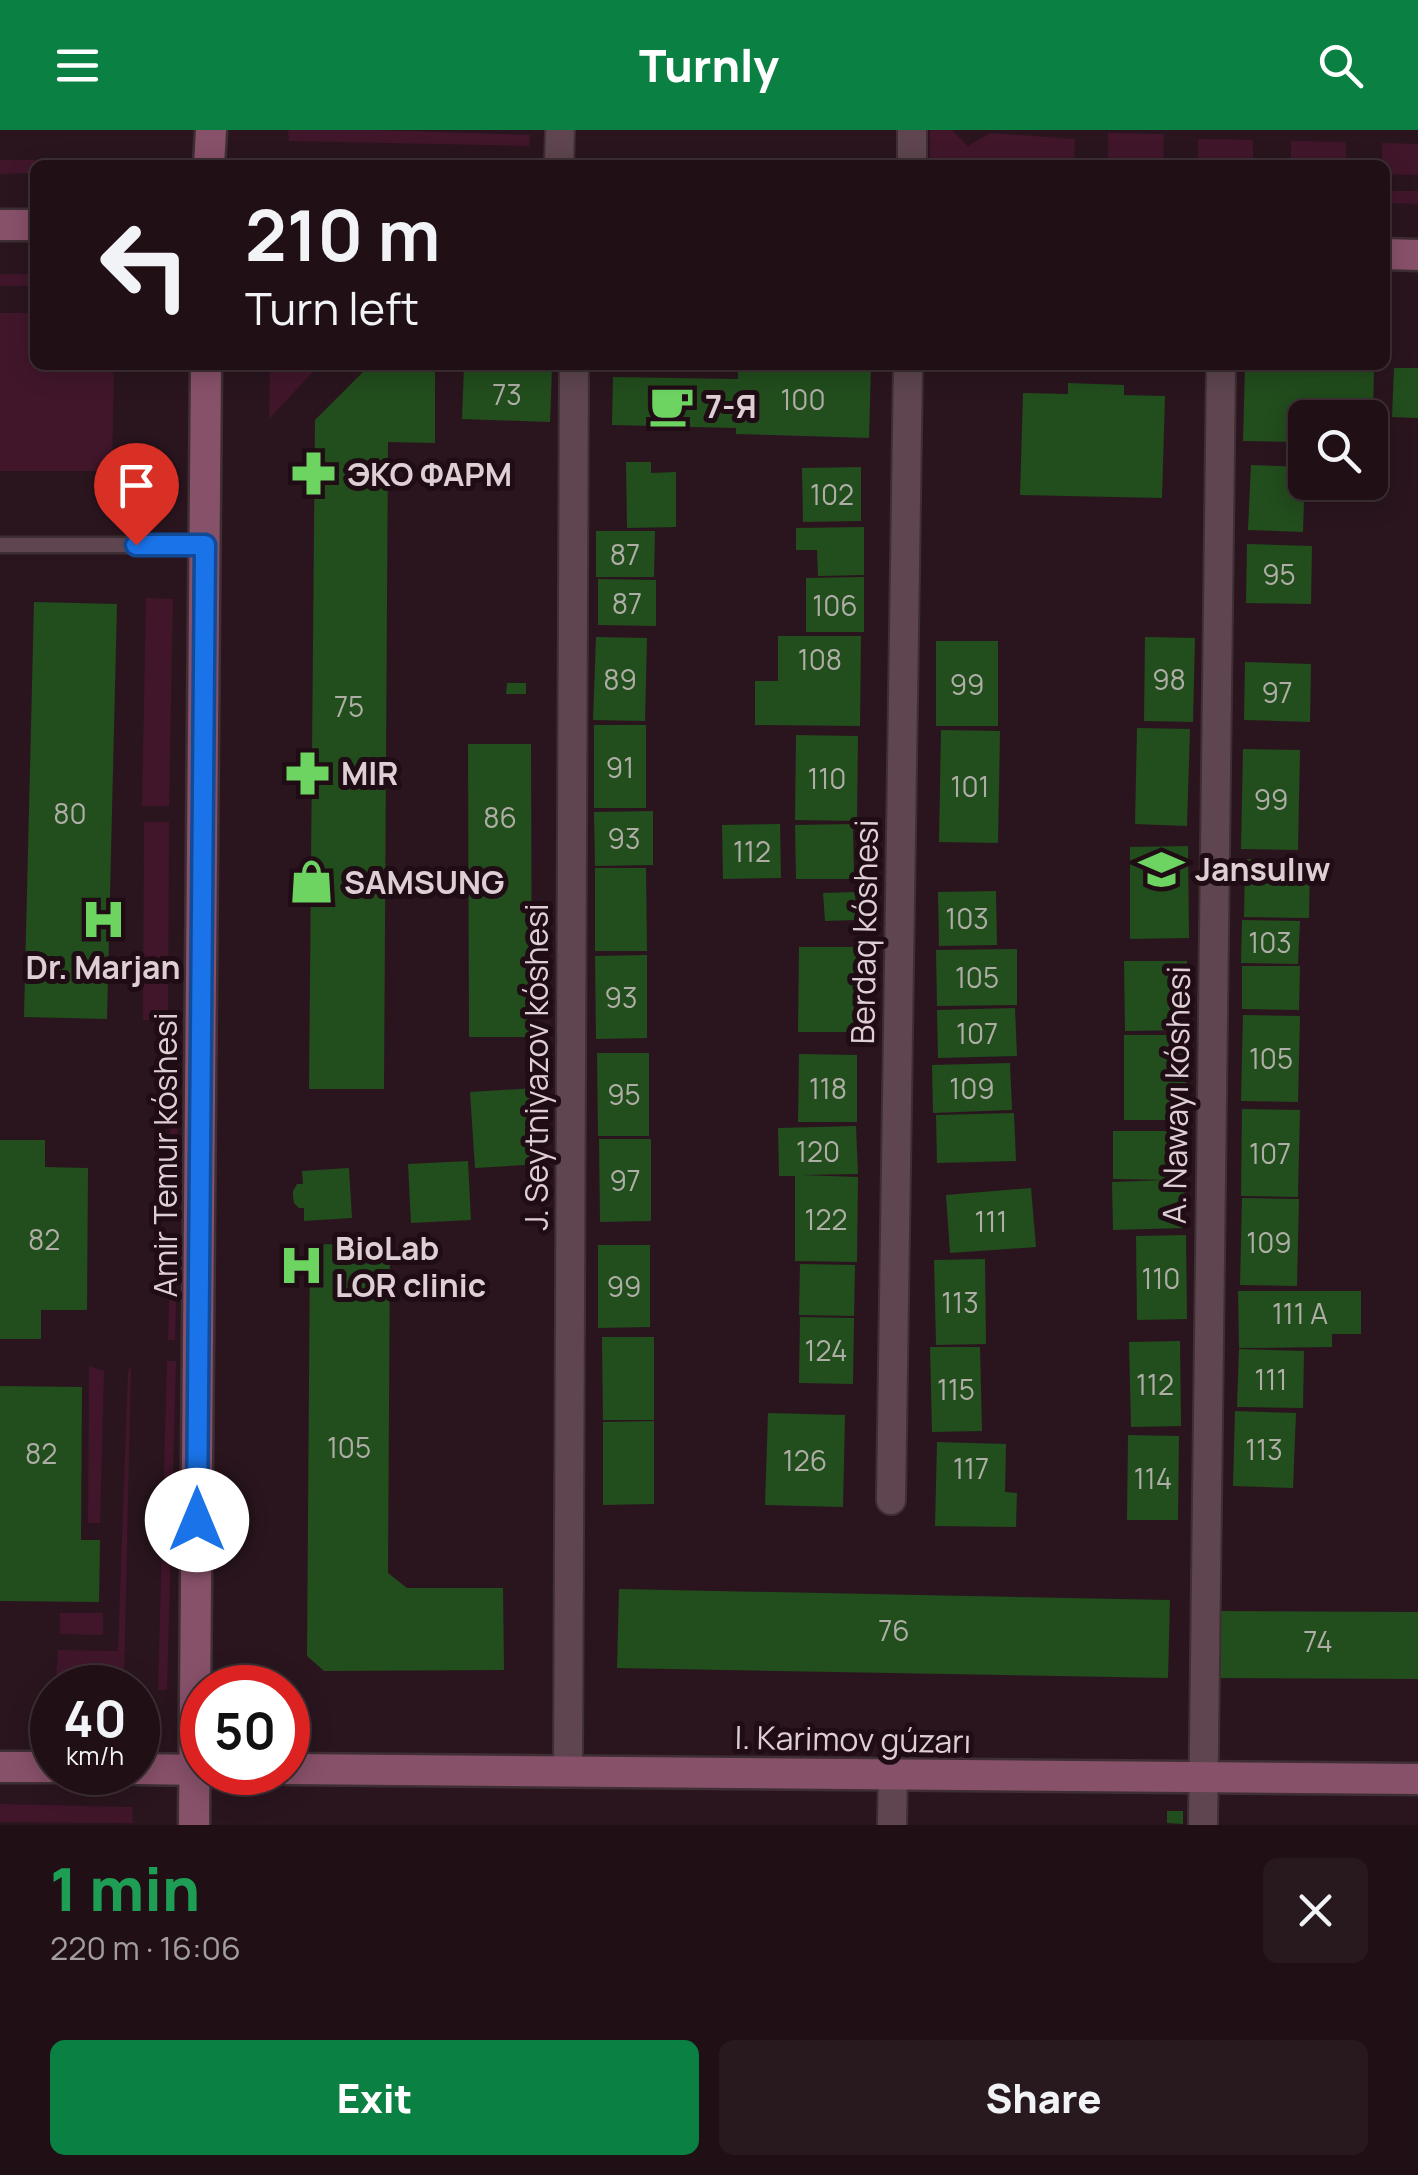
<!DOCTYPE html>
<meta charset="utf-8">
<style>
:root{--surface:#201016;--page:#28191f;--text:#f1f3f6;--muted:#a29da1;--line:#3d3035;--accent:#0b8043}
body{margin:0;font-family:Manrope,sans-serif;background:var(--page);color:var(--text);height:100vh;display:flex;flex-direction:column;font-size:38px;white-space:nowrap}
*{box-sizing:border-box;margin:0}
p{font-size:32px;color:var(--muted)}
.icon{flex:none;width:55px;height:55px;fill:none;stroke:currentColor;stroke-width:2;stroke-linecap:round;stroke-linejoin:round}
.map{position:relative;height:1695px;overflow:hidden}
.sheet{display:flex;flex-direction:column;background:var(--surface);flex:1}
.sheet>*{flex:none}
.guide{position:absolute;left:30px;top:30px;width:1360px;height:210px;border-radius:15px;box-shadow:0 5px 25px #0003,0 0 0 2px var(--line);background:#201016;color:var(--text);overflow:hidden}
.buttons{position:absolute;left:1288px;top:270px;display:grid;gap:20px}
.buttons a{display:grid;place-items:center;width:100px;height:100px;border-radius:15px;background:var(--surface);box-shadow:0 5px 25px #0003,0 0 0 2px var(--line);font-size:50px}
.speed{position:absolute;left:30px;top:1535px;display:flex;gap:20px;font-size:50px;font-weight:700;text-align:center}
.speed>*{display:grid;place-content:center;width:130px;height:130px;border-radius:50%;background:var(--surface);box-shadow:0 5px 25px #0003,0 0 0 2px var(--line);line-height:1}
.speed small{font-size:25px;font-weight:400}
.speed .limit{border:15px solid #d22;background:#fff;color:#111}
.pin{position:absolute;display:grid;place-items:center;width:85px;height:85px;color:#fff;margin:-102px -42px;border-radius:50% 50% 50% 0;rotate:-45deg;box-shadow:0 0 10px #0007}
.pin .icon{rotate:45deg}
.me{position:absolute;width:110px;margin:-55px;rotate:0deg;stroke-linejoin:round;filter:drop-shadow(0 0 8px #0008)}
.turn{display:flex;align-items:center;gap:35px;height:210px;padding:0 50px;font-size:45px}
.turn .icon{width:130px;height:130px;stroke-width:2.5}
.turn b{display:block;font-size:70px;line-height:85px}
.round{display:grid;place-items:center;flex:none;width:105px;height:105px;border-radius:15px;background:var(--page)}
.overview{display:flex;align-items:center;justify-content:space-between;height:170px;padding:0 50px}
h1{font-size:60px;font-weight:800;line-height:75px;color:#1e9e55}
.primary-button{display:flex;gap:20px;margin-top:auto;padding:20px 50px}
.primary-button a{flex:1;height:115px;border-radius:15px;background:var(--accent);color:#fff;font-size:40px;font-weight:800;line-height:115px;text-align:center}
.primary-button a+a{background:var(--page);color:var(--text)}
header{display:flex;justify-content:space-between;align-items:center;height:130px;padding:0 50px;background:var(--accent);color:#fff;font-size:45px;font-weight:800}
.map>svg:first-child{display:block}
.green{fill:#41162b}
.building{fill:#224d1d}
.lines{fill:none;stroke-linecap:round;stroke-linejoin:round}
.lane-casing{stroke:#3f2f35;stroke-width:19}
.street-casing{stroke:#3f2f35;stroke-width:32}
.secondary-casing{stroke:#3f2f35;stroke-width:35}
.lane{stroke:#5e454f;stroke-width:14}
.street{stroke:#5e454f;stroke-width:28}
.secondary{stroke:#88516a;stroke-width:30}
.route-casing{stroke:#114b97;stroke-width:25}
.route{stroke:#1a73e8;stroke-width:18}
.labels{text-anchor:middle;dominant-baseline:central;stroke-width:10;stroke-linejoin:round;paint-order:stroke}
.number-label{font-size:28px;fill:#afaea6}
.poi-label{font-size:32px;font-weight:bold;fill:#decfd4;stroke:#200c15;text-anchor:start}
.street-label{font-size:32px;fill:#decfd4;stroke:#200c15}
</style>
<header><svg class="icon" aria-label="menu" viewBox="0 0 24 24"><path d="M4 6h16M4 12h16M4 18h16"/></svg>Turnly<svg class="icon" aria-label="search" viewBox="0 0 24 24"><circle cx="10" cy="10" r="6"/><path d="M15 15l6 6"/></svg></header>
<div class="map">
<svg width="1418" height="1695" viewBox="0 0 1418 1695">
<rect width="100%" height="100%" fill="#2a151e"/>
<!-- green -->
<g class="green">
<polygon points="288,0 377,0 530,5 529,16 289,11"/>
<polygon points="930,0 952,0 968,16 990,3 1075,9 1074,35 930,34"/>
<polygon points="1108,3 1164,4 1163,35 1108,35"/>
<polygon points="1198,9 1253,10 1253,35 1198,35"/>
<polygon points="1291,11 1346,12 1346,35 1291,35"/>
<polygon points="1382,13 1418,14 1418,45 1385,44 1385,35 1382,35"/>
<polygon points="142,29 142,35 35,35 35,43 0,44 0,30"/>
<polygon points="291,31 539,34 291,35"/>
<polygon points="1385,61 1418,61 1418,74 1385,73"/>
<rect x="0" y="144" width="35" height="12"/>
<polygon points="0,183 35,183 35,235 114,235 112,341 0,341"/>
<polygon points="270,235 319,235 269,289"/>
<polygon points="146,468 173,469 169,676 142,676"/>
<polygon points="144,692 169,692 168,890 143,890"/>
<polygon points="171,976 178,977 176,1079 169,1079"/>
<polygon points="170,1139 177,1139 175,1210 168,1210"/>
<polygon points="167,1231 176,1231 167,1560 158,1560"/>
<polygon points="131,1235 124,1551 56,1550 58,1520 118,1521 128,1242"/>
<polygon points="89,1236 104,1241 100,1393 88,1393"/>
<polygon points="60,1483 103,1483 103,1505 60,1504"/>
<polygon points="0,1674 132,1677 133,1693 0,1692"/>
</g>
<!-- building -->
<g class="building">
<polygon points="738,235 871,235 869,308 736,304 736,298 612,295 613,247 738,249"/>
<polygon points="1245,235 1374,235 1373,288 1305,288 1305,312 1243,311"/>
<polygon points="464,236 552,238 550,292 462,289"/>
<polygon points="1394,238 1418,238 1418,288 1392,287"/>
<polygon points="366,239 435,239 435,313 388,312 384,959 309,959 315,290"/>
<polygon points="1068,253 1124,255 1124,265 1165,266 1162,368 1020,365 1023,263 1068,264"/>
<polygon points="626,332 651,332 651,343 676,342 676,397 627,398"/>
<polygon points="1251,335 1305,337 1303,402 1248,400"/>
<polygon points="861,337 861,391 803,392 802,338"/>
<polygon points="864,397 864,445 818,446 817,420 796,420 796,398"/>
<polygon points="596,401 655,401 654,447 596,447"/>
<polygon points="1247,414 1312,416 1311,474 1246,473"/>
<polygon points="864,447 864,502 806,502 806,448"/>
<polygon points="598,449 656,450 656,496 598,495"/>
<polygon points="34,472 117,474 107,889 24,887"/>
<polygon points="778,506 861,506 860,596 755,595 755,551 778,551"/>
<polygon points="596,507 647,508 645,591 593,590"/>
<polygon points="1145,507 1195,508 1193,592 1144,591"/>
<rect x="936" y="511" width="62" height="85"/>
<polygon points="1245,532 1311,534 1310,592 1244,590"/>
<polygon points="507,553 526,553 526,564 506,564"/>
<rect x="594" y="595" width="52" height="83"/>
<polygon points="1137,598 1190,599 1187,696 1135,694"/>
<polygon points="941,600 1000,601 998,713 939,712"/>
<polygon points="796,605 858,606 857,691 795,690"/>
<polygon points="468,614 531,614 532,907 469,907"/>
<polygon points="1243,619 1300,620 1298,720 1241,719"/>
<polygon points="653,681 653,735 595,736 594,682"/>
<polygon points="780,694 781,748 723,749 722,695"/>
<polygon points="853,694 854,749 796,749 795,695"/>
<polygon points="1188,716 1189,808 1130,809 1130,717"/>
<polygon points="1245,729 1310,731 1309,788 1244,787"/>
<polygon points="595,738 646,738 647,821 595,821"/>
<polygon points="996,761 997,815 939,816 938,762"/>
<polygon points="855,762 856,790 825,791 823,763"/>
<polygon points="1242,790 1300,791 1298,834 1241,833"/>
<polygon points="799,817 861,817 860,902 798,902"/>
<polygon points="1017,819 1017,875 937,876 936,820"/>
<polygon points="647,825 647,908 596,909 595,826"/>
<polygon points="1124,831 1187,831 1187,900 1125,901"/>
<polygon points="1242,836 1300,836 1299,880 1242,879"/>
<polygon points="1015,878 1017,926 938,928 937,880"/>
<polygon points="1243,885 1300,886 1298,972 1241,971"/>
<rect x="1124" y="905" width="62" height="85"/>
<polygon points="597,923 649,923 649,1006 598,1006"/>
<polygon points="799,924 857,925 857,992 798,992"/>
<polygon points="1010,933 1012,980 933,983 932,935"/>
<polygon points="536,958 541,1034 475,1038 470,962"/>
<polygon points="1242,979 1300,980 1298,1067 1241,1066"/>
<polygon points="1014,983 1016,1031 937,1033 936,985"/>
<polygon points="856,996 858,1044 802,1045 858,1047 857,1132 795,1131 795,1046 779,1046 778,998"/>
<polygon points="1113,1001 1184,1001 1185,1098 1113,1100 1112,1052 1168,1050 1113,1049"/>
<polygon points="599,1009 651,1009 651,1091 600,1092"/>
<polygon points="0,1010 45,1010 45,1037 88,1038 87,1180 41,1180 41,1209 0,1209"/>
<polygon points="468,1031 471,1090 411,1093 408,1034"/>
<polygon points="349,1038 352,1088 304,1091 304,1078 299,1078 294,1073 293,1067 293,1061 297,1054 303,1054 302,1041"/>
<polygon points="1031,1058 1036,1117 950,1123 946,1065"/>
<polygon points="1242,1068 1299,1069 1297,1156 1240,1155"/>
<polygon points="1186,1105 1187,1189 1137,1190 1136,1106"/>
<polygon points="310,1114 390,1115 388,1443 407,1458 503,1458 504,1540 324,1541 307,1526"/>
<polygon points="598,1115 650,1115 650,1197 598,1198"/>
<polygon points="985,1129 986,1214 936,1215 934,1130"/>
<polygon points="800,1134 855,1135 854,1186 799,1185"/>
<polygon points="1238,1161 1361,1161 1361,1204 1332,1204 1332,1217 1239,1218"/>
<polygon points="800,1187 854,1188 853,1254 799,1253"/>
<polygon points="602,1207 654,1207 654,1290 603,1290"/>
<polygon points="1180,1211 1181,1296 1131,1297 1129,1212"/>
<polygon points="930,1217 980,1217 982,1301 932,1302"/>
<polygon points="1239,1219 1304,1221 1303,1278 1237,1277"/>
<polygon points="0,1256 82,1257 81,1410 100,1410 99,1472 0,1471"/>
<polygon points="1235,1281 1296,1283 1293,1358 1233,1356"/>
<polygon points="768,1283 845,1285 843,1377 765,1375"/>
<polygon points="654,1291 654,1374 603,1375 603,1292"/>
<polygon points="1128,1305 1179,1306 1178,1390 1127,1390"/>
<polygon points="937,1312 1006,1314 1005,1362 1017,1363 1016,1397 935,1396"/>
<polygon points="619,1459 1170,1470 1168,1548 617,1538"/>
<polygon points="1218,1481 1418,1482 1418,1549 1217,1548"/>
<polygon points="1167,1681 1183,1681 1183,1694 1167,1693"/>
</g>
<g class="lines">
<defs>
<polyline id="lane" points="0,415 204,415"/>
<g id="street">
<polyline points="559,35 560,0"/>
<polyline points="912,35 912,0"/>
<polyline points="891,1370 908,235"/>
<polyline points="568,1640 574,235"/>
<polyline points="892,1695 893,1645"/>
<polyline points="1203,1695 1221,235"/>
</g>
<g id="secondary">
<polyline points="209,35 211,0"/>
<polyline points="0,95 35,95"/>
<polyline points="1385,124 1418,125"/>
<polyline points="0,1637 52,1637"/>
<polyline points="138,1639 202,1640"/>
<polyline points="288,1639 1418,1649"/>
<polyline points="194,1695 206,235"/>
</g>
</defs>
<!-- lane casing -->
<use href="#lane" class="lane-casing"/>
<!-- street casing -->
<use href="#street" class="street-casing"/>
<!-- secondary casing -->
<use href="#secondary" class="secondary-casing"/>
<!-- lane -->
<use href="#lane" class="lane"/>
<!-- street -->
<use href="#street" class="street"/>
<!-- secondary -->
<use href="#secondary" class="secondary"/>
</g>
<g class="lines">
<defs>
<polyline id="route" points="136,415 205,415 197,1390"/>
</defs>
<!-- route casing -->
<use href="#route" class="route-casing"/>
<!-- route -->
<use href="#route" class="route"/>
</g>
<!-- icons -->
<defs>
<symbol id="cafe-bare" viewBox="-9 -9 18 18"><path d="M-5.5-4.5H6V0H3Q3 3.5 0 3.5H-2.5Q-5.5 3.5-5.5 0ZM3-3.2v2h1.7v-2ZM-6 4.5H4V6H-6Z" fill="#6dd361" stroke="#200c15" stroke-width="2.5" paint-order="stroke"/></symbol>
<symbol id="pharmacy-bare" viewBox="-9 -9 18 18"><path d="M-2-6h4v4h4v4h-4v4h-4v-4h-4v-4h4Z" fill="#6dd361" stroke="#200c15" stroke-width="2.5" paint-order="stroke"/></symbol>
<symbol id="school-bare" viewBox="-9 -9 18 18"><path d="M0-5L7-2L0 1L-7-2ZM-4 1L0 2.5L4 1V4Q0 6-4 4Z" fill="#6dd361" stroke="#200c15" stroke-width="2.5" paint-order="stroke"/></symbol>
<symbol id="shop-bare" viewBox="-9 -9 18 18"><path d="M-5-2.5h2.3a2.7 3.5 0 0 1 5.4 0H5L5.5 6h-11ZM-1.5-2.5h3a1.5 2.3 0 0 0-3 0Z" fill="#6dd361" stroke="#200c15" stroke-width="2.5" paint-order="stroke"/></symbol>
<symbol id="hospital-bare" viewBox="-9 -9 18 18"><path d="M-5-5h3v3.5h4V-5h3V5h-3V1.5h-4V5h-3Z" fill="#6dd361" stroke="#200c15" stroke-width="2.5" paint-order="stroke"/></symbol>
</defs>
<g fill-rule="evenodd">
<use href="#cafe-bare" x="640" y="244" width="63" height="63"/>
<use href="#pharmacy-bare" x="282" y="312" width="63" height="63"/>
<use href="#pharmacy-bare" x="276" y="612" width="63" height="63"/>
<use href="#school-bare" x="1130" y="708" width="63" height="63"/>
<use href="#shop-bare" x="280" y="720" width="63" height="63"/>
<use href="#hospital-bare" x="72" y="758" width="63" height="63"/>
<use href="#hospital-bare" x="270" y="1104" width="63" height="63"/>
</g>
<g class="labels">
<!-- number labels -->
<g class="number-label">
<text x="507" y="264">73</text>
<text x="803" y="269">100</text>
<text x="832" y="364">102</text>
<text x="625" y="424">87</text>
<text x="1279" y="444">95</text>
<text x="627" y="473">87</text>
<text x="835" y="475">106</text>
<text x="820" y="529">108</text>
<text x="620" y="549">89</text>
<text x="1169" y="549">98</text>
<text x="967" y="554">99</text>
<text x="1277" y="562">97</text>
<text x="349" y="576">75</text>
<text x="620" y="637">91</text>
<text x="827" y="648">110</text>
<text x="970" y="656">101</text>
<text x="1271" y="669">99</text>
<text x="70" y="683">80</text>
<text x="500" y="687">86</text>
<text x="624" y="708">93</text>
<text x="752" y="721">112</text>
<text x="967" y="788">103</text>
<text x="1270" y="812">103</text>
<text x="977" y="847">105</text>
<text x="621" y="867">93</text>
<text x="977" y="903">107</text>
<text x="1271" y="928">105</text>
<text x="828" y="958">118</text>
<text x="972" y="958">109</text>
<text x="624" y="964">95</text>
<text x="818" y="1021">120</text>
<text x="1270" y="1023">107</text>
<text x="625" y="1050">97</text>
<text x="826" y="1089">122</text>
<text x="991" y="1091">111</text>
<text x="44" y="1109">82</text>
<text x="1269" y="1112">109</text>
<text x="1161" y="1148">110</text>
<text x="624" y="1156">99</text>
<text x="960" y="1172">113</text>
<text x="1300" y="1183">111 А</text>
<text x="826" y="1220">124</text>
<text x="1271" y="1249">111</text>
<text x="1155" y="1254">112</text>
<text x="956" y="1259">115</text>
<text x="349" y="1317">105</text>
<text x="1264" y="1319">113</text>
<text x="41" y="1323">82</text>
<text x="805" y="1330">126</text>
<text x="971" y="1338">117</text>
<text x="1153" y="1348">114</text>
<text x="894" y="1500">76</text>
<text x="1318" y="1511">74</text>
</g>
<!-- poi labels -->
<g class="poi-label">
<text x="705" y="276">7-Я</text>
<text x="347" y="344">ЭКО ФАРМ</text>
<text x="341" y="643">MIR</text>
<text x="1195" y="739">Jansulıw</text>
<text x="344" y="752">SAMSUNG</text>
<text x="103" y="837" text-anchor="middle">Dr. Marjan</text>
<text x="335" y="1118">BioLab<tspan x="335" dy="37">LOR clinic</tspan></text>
</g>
<!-- street labels -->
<g class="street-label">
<text transform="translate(864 802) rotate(-89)">Berdaq kóshesi</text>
<text transform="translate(536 937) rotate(-90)">J. Seytniyazov kóshesi</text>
<text transform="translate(1176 965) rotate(-89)">A. Nawayı kóshesi</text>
<text transform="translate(165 1025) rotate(-90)">Amir Temur kóshesi</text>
<text transform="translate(853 1609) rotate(1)">I. Karimov gúzarı</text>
</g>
</g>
</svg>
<div class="buttons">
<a><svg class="icon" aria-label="search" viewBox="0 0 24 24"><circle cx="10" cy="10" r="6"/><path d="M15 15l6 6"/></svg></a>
</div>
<div class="speed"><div>40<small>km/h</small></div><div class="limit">50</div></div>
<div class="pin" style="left:136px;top:415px;background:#d93025"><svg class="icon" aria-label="arrive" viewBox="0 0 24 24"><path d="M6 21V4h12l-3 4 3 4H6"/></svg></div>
<svg class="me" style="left:197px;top:1390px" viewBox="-20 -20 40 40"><circle r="19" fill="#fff"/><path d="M0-13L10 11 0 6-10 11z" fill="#1a73e8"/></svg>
<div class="guide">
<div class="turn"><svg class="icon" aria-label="left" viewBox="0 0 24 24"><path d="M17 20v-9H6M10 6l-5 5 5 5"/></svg><div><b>210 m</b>Turn left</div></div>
</div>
</div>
<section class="sheet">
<div class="overview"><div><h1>1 min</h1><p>220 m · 16:06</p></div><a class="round"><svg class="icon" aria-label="close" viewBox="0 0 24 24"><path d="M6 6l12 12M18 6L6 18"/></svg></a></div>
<div class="primary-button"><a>Exit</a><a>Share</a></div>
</section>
